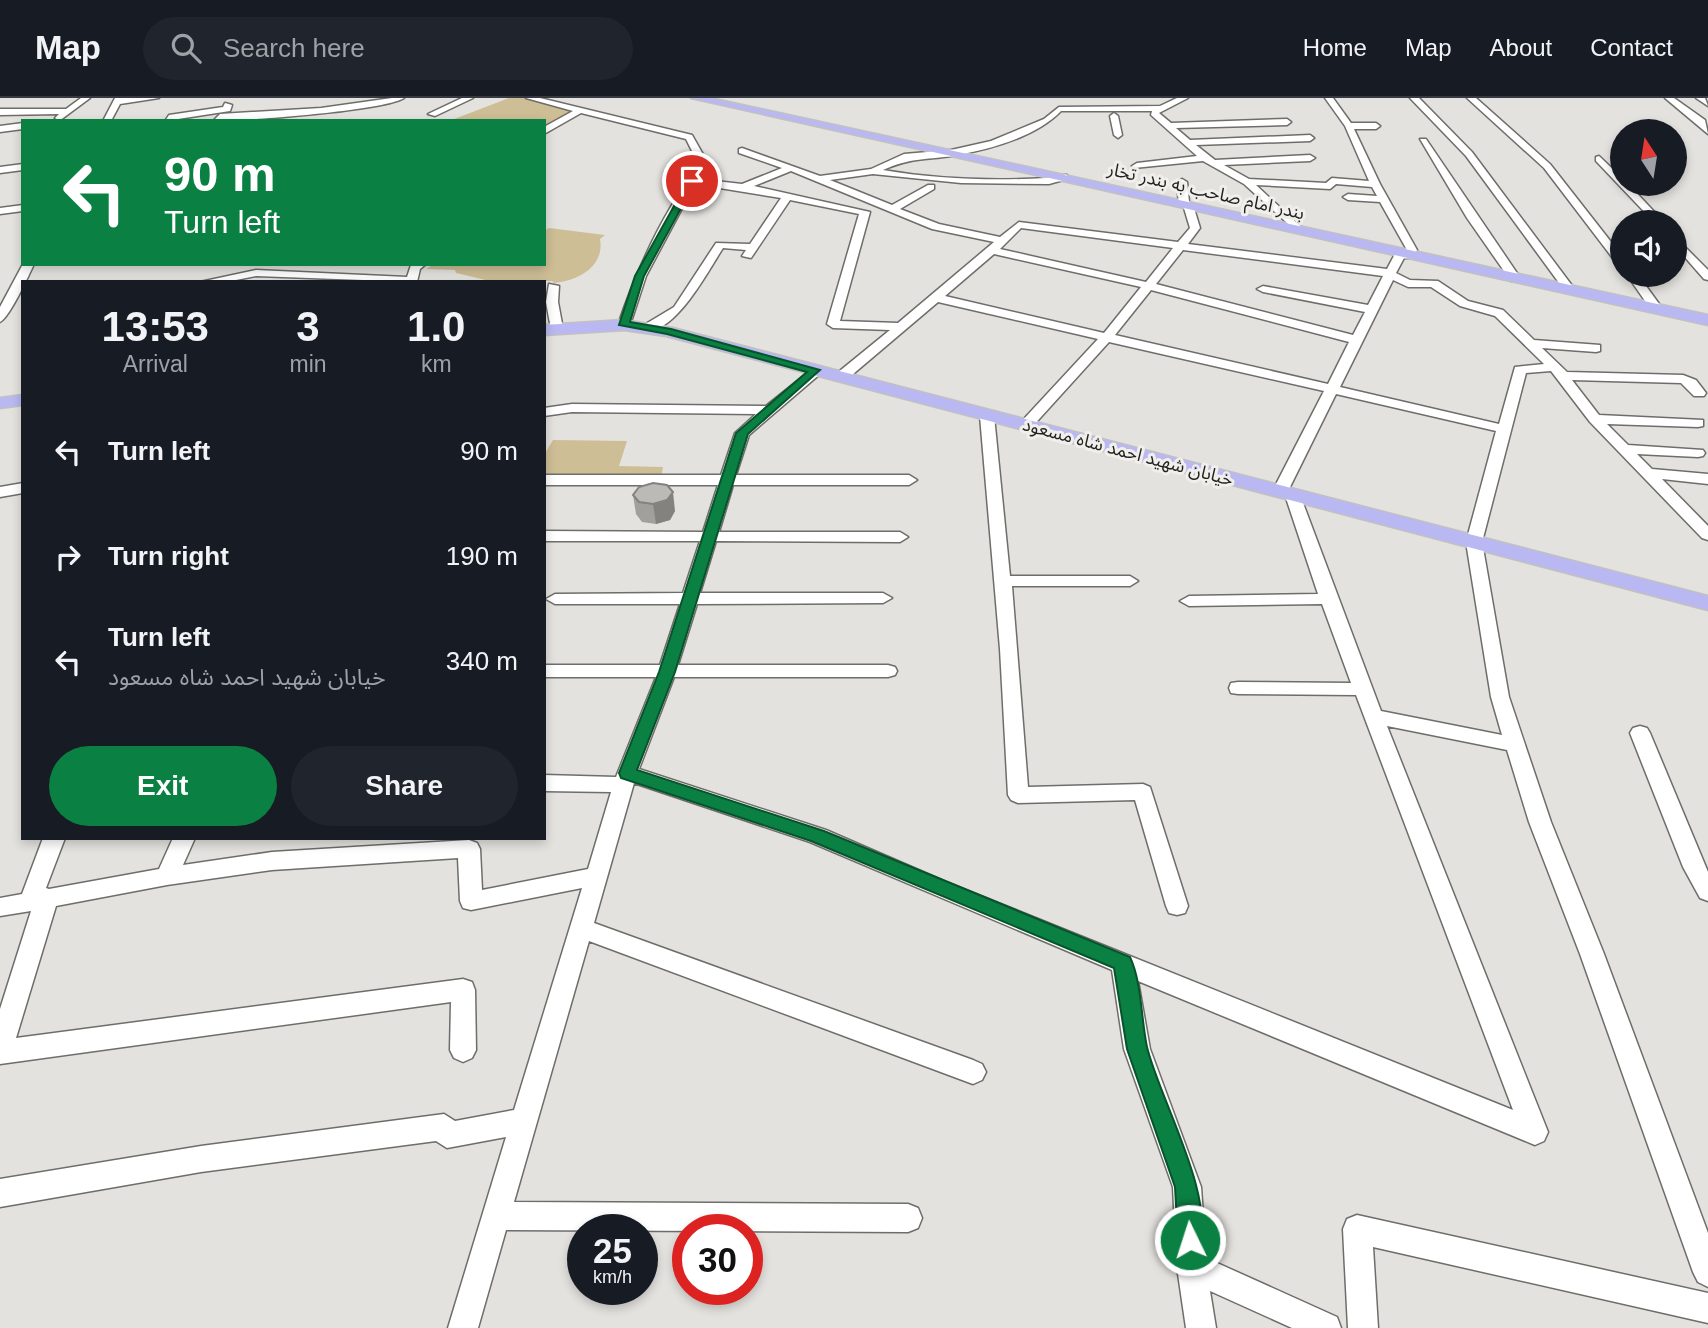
<!DOCTYPE html>
<meta charset="utf-8">
<style>
:root{--surface:#171b24;--page:#20242c;--text:#f1f3f6;--muted:#9ea1a6;--line:#363941;--accent:#0b8043}
body{margin:0;font-family:Helvetica,"Noto Sans Arabic",sans-serif;background:var(--page);color:var(--text);height:100vh;display:flex;flex-direction:column;font-size:26px;white-space:nowrap}
*{box-sizing:border-box;margin:0}
p{font-size:23px;color:var(--muted)}
.icon{flex:none;width:38px;height:38px;fill:none;stroke:currentColor;stroke-width:2;stroke-linecap:round;stroke-linejoin:round}
.map{position:relative;flex:1;overflow:hidden}
.details{position:absolute;left:21px;top:182px;width:525px;height:560px;display:flex;flex-direction:column;background:var(--surface);border-radius:0px;box-shadow:0 4px 10px #0003}
.details>*{flex:none}
.hud{position:absolute;left:21px;top:21px;width:525px;height:147px;border-radius:0px;box-shadow:0 4px 10px #0003;background:#0b8043;color:#fff;overflow:hidden}
.needle{width:46px;rotate:348deg}
.fabs{position:absolute;left:1610px;top:21px;display:grid;gap:14px}
.fabs a{display:grid;place-items:center;width:77px;height:77px;border-radius:50%;background:var(--surface);box-shadow:0 4px 10px #0003;font-size:35px}
.speed{position:absolute;left:567px;top:1116px;display:flex;gap:14px;font-size:35px;font-weight:700;text-align:center}
.speed>*{display:grid;place-content:center;width:91px;height:91px;border-radius:50%;background:var(--surface);box-shadow:0 4px 10px #0003;line-height:1}
.speed small{font-size:18px;font-weight:400}
.speed .limit{border:10px solid #d22;background:#fff;color:#111}
.pin{position:absolute;display:grid;place-items:center;width:60px;height:60px;color:#fff;margin:-30px;border:4px solid #fff;border-radius:50%;box-shadow:0 2px 7px #0007}
.me{position:absolute;width:77px;margin:-38px;rotate:356deg;stroke-linejoin:round;filter:drop-shadow(0 0 5px #0008)}
.turn{display:flex;align-items:center;gap:24px;height:147px;padding:0 28px;font-size:32px}
.turn .icon{width:91px;height:91px;stroke-width:2.5}
.turn b{display:block;font-size:49px;line-height:60px}
.eta{display:flex;justify-content:space-evenly;align-items:center;height:119px;text-align:center}
.eta b{font-size:42px;font-weight:700;line-height:49px}
.cta{display:flex;gap:14px;margin-top:auto;padding:14px 28px}
.cta a{flex:1;height:80px;border-radius:42px;background:var(--accent);color:#fff;font-size:28px;font-weight:700;line-height:80px;text-align:center}
.cta a+a{background:var(--page);color:var(--text)}
ul{padding:0;list-style:none}
li{display:flex;align-items:center;gap:21px;height:105px;padding:0 28px}
li div{flex:1}
li b{display:block;font-size:26px}
li em{font-style:normal}
header{display:flex;align-items:center;gap:42px;box-sizing:border-box;height:98px;padding:0 35px;background:var(--surface);border-bottom:2px solid var(--line)}
header strong{font-size:33px}
nav{display:flex;gap:38px;margin-inline-start:auto;font-size:24px}
.search{width:490px;height:63px;background:var(--page);display:flex;align-items:center;gap:18px;box-sizing:border-box;padding:0 24px;border-radius:38px;color:var(--muted);font-size:26px}
.map>svg:first-child{display:block}
.green{fill:#cebe96}
.lines{fill:none;stroke-linecap:round;stroke-linejoin:round}
.minor-casing{stroke:#6e6d69;stroke-width:3}
.major-casing{stroke:#c1c1c1;stroke-width:3}
.minor{fill:#fff;fill-rule:evenodd}
.major{fill:#b9b8f2;fill-rule:evenodd}
.wall{fill:#a2a09d}
.shaded-wall{fill:#84827f}
.building{fill:#bcbab6;stroke:#84827f;stroke-width:2}
.route{fill:#0b8043;stroke:#07532c;stroke-width:2}
.labels{text-anchor:middle;dominant-baseline:central;stroke-width:6;stroke-linejoin:round;paint-order:stroke}
.far-street-label{font-size:18px;fill:#232220;stroke:#f1efeb}
</style>
<header>
<strong>Map</strong>
<div class="search"><svg class="icon" aria-label="search" viewBox="0 0 24 24"><circle cx="10" cy="10" r="6"/><path d="M15 15l6 6"/></svg>Search here</div>
<nav><a>Home</a><a>Map</a><a>About</a><a>Contact</a></nav>
</header>
<div class="map">
<svg width="1708" height="1230" viewBox="0 0 1708 1230">
<rect width="100%" height="100%" fill="#e4e2de"/>
<!-- green -->
<g class="green">
<polygon points="509,0 526,0 575,14 544,32 544,23 449,23"/>
<path d="M 549,130 L 605,137 L 600,141 C 605,169 577,183 554,185 L 552,183 L 494,184 L 456,175 L 455,172 L 426,171 L 434,166 L 544,166 L 544,133 Z"/>
<polygon points="553,342 627,343 619,368 663,369 661,380 544,378 544,357"/>
</g>
<g class="lines">
<defs>
<g id="minor">
<polygon points="81,0 90,0 59,23 55,20 59,16 0,17 0,11 66,11"/>
<polygon points="115,0 159,0 120,6 111,23 103,23"/>
<path d="M 392,0 L 404,0 C 383,13 244,23 213,23 L 220,16 L 321,10 Z"/>
<polygon points="462,0 473,0 435,18 428,16"/>
<path d="M 526,0 L 540,0 L 692,37 L 709,67 L 698,81 L 742,86 L 782,70 L 739,55 L 739,51 L 742,50 L 820,78 L 871,71 L 904,56 L 951,52 L 991,43 L 1044,21 L 1059,9 L 1160,8 L 1177,0 L 1188,0 L 1159,15 L 1171,25 L 1287,21 L 1291,24 L 1287,27 L 1176,30 L 1190,42 L 1310,37 L 1314,40 L 1310,43 L 1196,47 L 1215,62 L 1310,57 L 1315,60 L 1310,63 L 1224,67 L 1249,81 L 1326,85 L 1332,80 L 1369,83 L 1345,28 L 1325,0 L 1333,0 L 1351,25 L 1376,25 L 1380,28 L 1376,31 L 1354,31 L 1380,86 L 1417,152 L 1412,160 L 1404,160 L 1396,175 L 1410,182 L 1438,183 L 1468,203 L 1503,212 L 1534,242 L 1600,247 L 1600,253 L 1596,254 L 1542,250 L 1567,274 L 1683,277 L 1696,282 L 1706,295 L 1704,298 L 1694,298 L 1681,285 L 1572,282 L 1599,317 L 1703,322 L 1703,328 L 1698,329 L 1607,326 L 1628,347 L 1703,352 L 1705,355 L 1703,358 L 1698,359 L 1637,356 L 1652,371 L 1708,376 L 1708,386 L 1662,381 L 1708,428 L 1708,442 L 1702,440 L 1590,324 L 1551,273 L 1526,275 L 1482,444 L 1509,599 L 1551,724 L 1604,856 L 1708,1135 L 1708,1189 L 1698,1184 L 1693,1174 L 1580,856 L 1529,724 L 1507,652 L 1387,628 L 1548,1034 L 1544,1043 L 1535,1047 L 1138,883 L 1150,951 L 1201,1089 L 1206,1160 L 1337,1219 L 1341,1230 L 1292,1230 L 1210,1193 L 1216,1230 L 1186,1230 L 1177,1169 L 1173,1089 L 1124,951 L 1112,872 L 810,744 L 634,685 L 594,825 L 973,962 L 982,966 L 986,974 L 982,982 L 973,986 L 589,843 L 514,1104 L 908,1106 L 918,1110 L 922,1120 L 918,1130 L 908,1134 L 506,1132 L 478,1230 L 448,1230 L 506,1039 L 447,1050 L 436,1043 L 201,1074 L 0,1109 L 0,1081 L 201,1048 L 444,1016 L 455,1023 L 514,1012 L 582,790 L 471,812 L 463,810 L 460,803 L 458,760 L 272,772 L 167,787 L 56,808 L 16,940 L 463,881 L 472,884 L 475,892 L 476,952 L 472,960 L 463,964 L 454,960 L 450,952 L 451,904 L 0,966 L 0,911 L 31,813 L 0,818 L 0,800 L 22,796 L 43,740 L 65,740 L 46,790 L 49,791 L 159,771 L 173,740 L 195,740 L 183,767 L 272,754 L 469,742 L 477,745 L 480,751 L 482,792 L 588,771 L 611,694 L 544,693 L 544,677 L 616,679 L 656,579 L 544,579 L 544,567 L 660,567 L 680,506 L 555,506 L 546,501 L 555,496 L 683,495 L 700,443 L 544,443 L 544,433 L 703,434 L 718,387 L 544,387 L 544,377 L 721,377 L 735,335 L 756,316 L 572,314 L 544,318 L 544,310 L 572,306 L 766,308 L 815,269 L 822,273 L 820,276 L 749,337 L 736,377 L 909,377 L 917,382 L 909,387 L 733,387 L 719,434 L 900,434 L 908,439 L 900,444 L 716,443 L 700,495 L 883,495 L 892,500 L 883,505 L 697,506 L 678,567 L 888,567 L 895,569 L 897,573 L 895,577 L 888,579 L 674,579 L 639,671 L 826,732 L 946,784 L 1513,1012 L 1356,597 L 1238,596 L 1231,595 L 1229,590 L 1231,585 L 1238,584 L 1351,585 L 1322,506 L 1189,508 L 1180,503 L 1189,498 L 1318,496 L 1285,397 L 1275,397 L 1272,394 L 1324,293 L 1109,244 L 1031,330 L 1021,330 L 1021,324 L 1098,241 L 938,204 L 846,282 L 836,282 L 836,276 L 890,232 L 833,230 L 827,226 L 859,116 L 790,102 L 751,160 L 742,158 L 746,152 L 723,150 C 708,173 675,237 644,233 L 644,227 L 674,209 L 716,145 L 750,146 L 781,100 L 695,86 L 646,178 L 630,227 L 620,230 L 618,227 C 637,171 663,114 699,67 L 686,41 L 581,15 L 544,36 L 544,29 L 573,13 ZM 1061,13 L 1152,13 L 1151,17 L 1197,58 L 1137,65 L 1132,68 L 1134,70 L 1203,63 L 1244,86 L 1297,134 L 1301,133 L 1301,129 L 1256,87 L 1330,91 L 1336,86 L 1372,89 L 1377,98 L 1348,96 L 1343,99 L 1348,102 L 1380,104 L 1407,152 L 1405,155 L 1396,154 L 1387,171 L 1188,146 L 1200,130 L 1193,107 L 1189,104 L 1187,84 L 1182,81 L 1177,84 L 1179,107 L 1184,110 L 1190,130 L 1178,144 L 1019,124 L 1000,139 L 939,126 L 900,111 L 934,91 L 934,87 L 928,87 L 892,107 L 830,82 L 873,76 L 961,85 L 1049,86 L 1067,81 L 1067,77 C 1060,76 1054,80 1046,80 C 993,83 935,81 883,72 C 910,60 924,62 952,58 C 987,52 1035,40 1061,13 ZM 791,73 L 932,131 L 994,144 L 898,225 L 840,223 L 870,114 L 754,88 ZM 1021,130 L 1173,150 L 1146,184 L 1000,151 ZM 1183,152 L 1383,178 L 1368,207 L 1263,188 L 1257,191 L 1263,194 L 1365,214 L 1353,237 L 1156,186 ZM 994,156 L 1141,189 L 1104,235 L 945,198 ZM 1393,182 L 1408,189 L 1431,189 L 1460,208 L 1495,218 L 1544,266 L 1515,269 L 1499,326 L 1340,289 ZM 1151,192 L 1349,244 L 1328,286 L 1115,237 ZM 1336,296 L 1496,333 L 1466,444 L 1491,599 L 1502,637 L 1381,613 L 1300,397 L 1297,394 L 1288,393 Z"/>
<polygon points="1410,0 1419,0 1472,54 1573,189 1573,193 1565,193 1466,58"/>
<polygon points="1467,0 1476,0 1550,66 1622,158 1622,168 1618,167 1544,70"/>
<polygon points="1665,0 1674,0 1705,22 1708,36"/>
<polygon points="1696,0 1705,0 1708,8"/>
<polygon points="225,5 232,7 230,13 165,23 169,17 223,9"/>
<polygon points="1114,15 1118,18 1122,37 1118,40 1114,37 1110,18"/>
<polygon points="23,25 23,31 0,34 0,28"/>
<polygon points="1420,41 1426,41 1521,181 1519,183 1511,183 1467,120"/>
<polygon points="1599,58 1622,80 1622,86 1628,86 1664,124 1654,124 1596,63 1596,59"/>
<polygon points="23,66 23,72 0,75 0,69"/>
<polygon points="23,107 23,113 0,116 0,110"/>
<polygon points="1675,139 1708,172 1708,182 1704,181 1675,148"/>
<path d="M 23,166 L 34,166 C 29,177 9,220 0,224 L 0,209 Z"/>
<polygon points="426,166 420,171 417,184 256,178 226,184 200,184 256,172 407,179 411,167"/>
<polygon points="1627,177 1638,177 1662,210 1660,213 1652,213"/>
<polygon points="549,186 559,188 558,204 563,231 557,235 551,231 546,204"/>
<polygon points="987,314 994,318 1010,478 1130,478 1138,483 1130,488 1012,488 1028,689 1143,686 1150,689 1188,808 1185,815 1177,817 1169,815 1166,808 1135,702 1018,705 1011,702 1008,697 1000,551 980,318"/>
<polygon points="23,385 23,395 0,399 0,389"/>
<polygon points="1640,628 1647,630 1650,635 1708,774 1708,803 1700,800 1683,769 1630,635 1633,630"/>
<polygon points="1357,1117 1708,1195 1708,1225 1373,1149 1378,1230 1348,1230 1343,1131 1347,1121"/>
</g>
<g id="major">
<polygon points="691,0 710,0 1708,217 1708,227"/>
<polygon points="624,222 673,230 1708,498 1708,512 666,238 624,232 544,237 544,227"/>
<polygon points="23,297 23,307 0,310 0,300"/>
</g>
</defs>
<!-- minor casing -->
<use href="#minor" class="minor-casing"/>
<!-- major casing -->
<use href="#major" class="major-casing"/>
<!-- minor -->
<use href="#minor" class="minor"/>
<!-- major -->
<use href="#major" class="major"/>
</g>
<!-- wall -->
<polygon class="wall" points="633,397 675,413 670,422 656,426 642,424 636,416"/>
<!-- shaded-wall -->
<polygon class="shaded-wall" points="673,394 675,413 670,422 656,426 653,406"/>
<!-- building -->
<polygon class="building" points="653,385 667,387 673,394 667,402 653,406 639,404 633,397 639,389"/>
<!-- route -->
<path class="route" d="M 692,81 L 696,83 L 644,178 L 630,224 L 671,231 L 820,272 L 748,336 L 675,574 L 637,672 L 824,733 L 1130,859 C 1142,885 1141,921 1147,949 C 1159,1000 1218,1102 1198,1151 L 1190,1154 L 1182,1151 L 1178,1142 L 1175,1089 L 1127,951 L 1114,870 L 811,743 L 621,680 L 619,675 L 659,574 L 736,335 L 807,274 L 667,236 L 619,227 L 635,178 L 688,83 Z"/>
<g class="labels">
<!-- far-street labels -->
<g class="far-street-label">
<text transform="translate(1206 93) rotate(13)">بندر امام صاحب به بندر تخار</text>
<text transform="translate(1128 354) rotate(15)">خیابان شهید احمد شاه مسعود</text>
</g>
</g>
</svg>
<div class="fabs">
<a><svg class="needle" viewBox="-14 -14 28 28"><path d="M0-13l5 13h-10z" fill="#e53935"/><path d="M0 13l5-13h-10z" fill="#9ea1a6"/></svg></a>
<a><svg class="icon" aria-label="sound" viewBox="0 0 24 24"><path d="M4 9h4l5-4v14l-5-4H4zM17 9q2 3 0 6"/></svg></a>
</div>
<div class="speed"><div>25<small>km/h</small></div><div class="limit">30</div></div>
<div class="pin" style="left:692px;top:83px;background:#d93025"><svg class="icon" aria-label="arrive" viewBox="0 0 24 24"><path d="M6 21V4h12l-3 4 3 4H6"/></svg></div>
<svg class="me" style="left:1190px;top:1142px" viewBox="-20 -20 40 40"><circle r="17" fill="#0b8043" stroke="#fff" stroke-width="3"/><path d="M0-11L8 9 0 5-8 9z" fill="#fff"/></svg>
<div class="hud">
<div class="turn"><svg class="icon" aria-label="left" viewBox="0 0 24 24"><path d="M17 20v-9H6M10 6l-5 5 5 5"/></svg><div><b>90 m</b>Turn left</div></div>
</div>
<section class="details">
<div class="eta">
<div><b>13:53</b><p>Arrival</p></div>
<div><b>3</b><p>min</p></div>
<div><b>1.0</b><p>km</p></div>
</div>
<ul>
<li><svg class="icon" aria-label="left" viewBox="0 0 24 24"><path d="M17 20v-9H6M10 6l-5 5 5 5"/></svg><div><b>Turn left</b></div><em>90 m</em></li>
<li><svg class="icon" aria-label="right" viewBox="0 0 24 24"><path d="M7 20v-9h11M14 6l5 5-5 5"/></svg><div><b>Turn right</b></div><em>190 m</em></li>
<li><svg class="icon" aria-label="left" viewBox="0 0 24 24"><path d="M17 20v-9H6M10 6l-5 5 5 5"/></svg><div><b>Turn left</b><p>خیابان شهید احمد شاه مسعود</p></div><em>340 m</em></li>
</ul>
<div class="cta"><a>Exit</a><a>Share</a></div>
</section>
</div>
